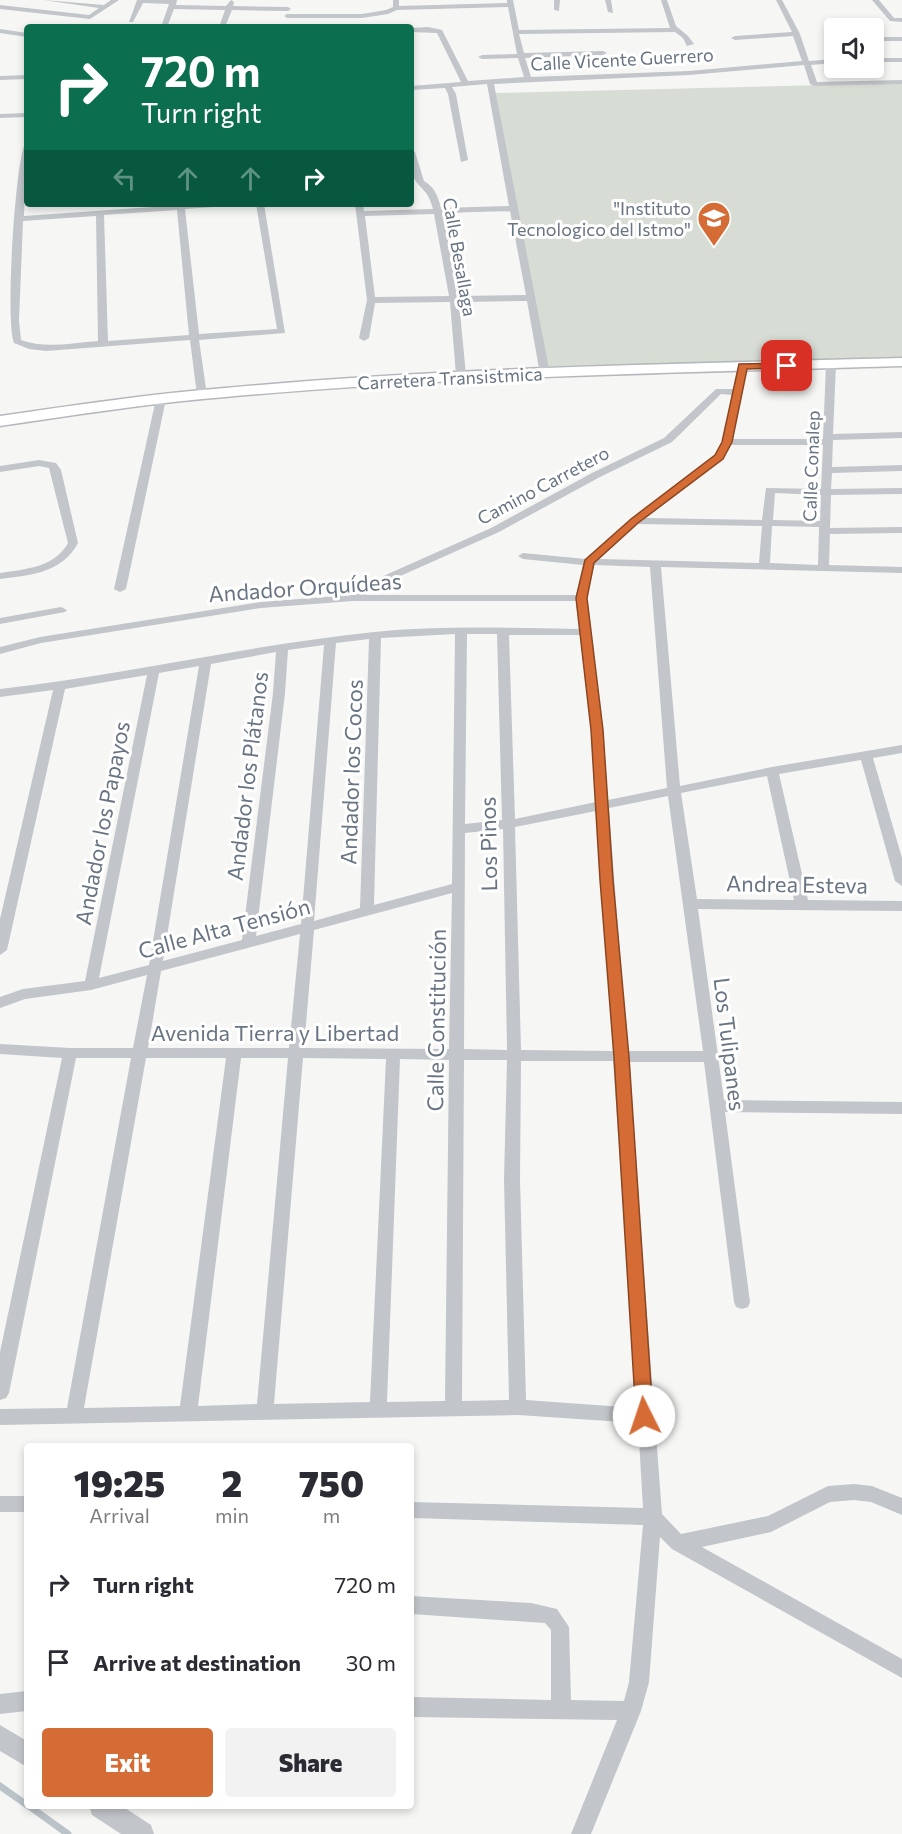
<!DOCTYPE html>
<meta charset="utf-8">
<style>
:root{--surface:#fff;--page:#f2f2f3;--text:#2b2b33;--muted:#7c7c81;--accent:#d66c35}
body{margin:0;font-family:Commissioner,sans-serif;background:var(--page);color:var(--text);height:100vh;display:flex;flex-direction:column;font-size:22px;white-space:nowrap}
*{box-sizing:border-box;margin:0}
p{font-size:20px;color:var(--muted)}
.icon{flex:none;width:33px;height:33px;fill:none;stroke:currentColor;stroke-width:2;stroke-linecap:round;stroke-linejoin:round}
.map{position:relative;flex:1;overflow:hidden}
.drawer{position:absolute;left:24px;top:1443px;width:390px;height:366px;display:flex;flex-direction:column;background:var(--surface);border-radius:6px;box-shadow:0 3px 9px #0003}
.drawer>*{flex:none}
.hud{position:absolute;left:24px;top:24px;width:390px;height:183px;border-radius:6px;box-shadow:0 3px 9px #0003;background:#0b6e4f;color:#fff;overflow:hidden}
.fabs{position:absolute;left:824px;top:18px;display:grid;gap:12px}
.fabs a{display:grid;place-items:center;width:60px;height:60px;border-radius:6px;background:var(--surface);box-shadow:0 3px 9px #0003;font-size:30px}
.pin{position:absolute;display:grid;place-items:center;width:51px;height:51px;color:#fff;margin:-26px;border-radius:12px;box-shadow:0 3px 9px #0006}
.me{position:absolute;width:66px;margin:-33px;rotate:356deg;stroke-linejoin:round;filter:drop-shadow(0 0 4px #0008)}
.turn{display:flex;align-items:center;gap:21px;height:126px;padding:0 18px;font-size:27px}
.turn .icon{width:78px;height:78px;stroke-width:2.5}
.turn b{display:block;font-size:42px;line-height:51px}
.lanes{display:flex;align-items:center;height:57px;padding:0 18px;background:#0003;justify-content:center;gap:30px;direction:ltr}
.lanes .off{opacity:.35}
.eta{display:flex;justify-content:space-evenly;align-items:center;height:102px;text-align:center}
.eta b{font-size:36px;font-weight:800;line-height:42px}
.cta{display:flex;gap:12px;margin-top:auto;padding:12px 18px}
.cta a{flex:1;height:69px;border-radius:6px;background:var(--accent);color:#fff;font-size:24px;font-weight:800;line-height:69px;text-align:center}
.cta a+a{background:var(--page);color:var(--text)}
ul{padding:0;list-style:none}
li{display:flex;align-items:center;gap:18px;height:78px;padding:0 18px}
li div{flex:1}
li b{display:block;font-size:22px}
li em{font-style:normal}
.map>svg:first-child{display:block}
.green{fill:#d7ddd5}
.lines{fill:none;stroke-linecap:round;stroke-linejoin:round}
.stream{stroke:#bac3c8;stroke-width:7}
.primary-casing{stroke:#b4b7bb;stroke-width:3}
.minor{fill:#c2c5c9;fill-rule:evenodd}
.tertiary{fill:#c2c5c9;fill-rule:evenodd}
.primary{fill:#fff;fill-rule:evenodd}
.route{fill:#d66c35;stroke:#8b4622;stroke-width:1.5}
.labels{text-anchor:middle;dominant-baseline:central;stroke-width:6;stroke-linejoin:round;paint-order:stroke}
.far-street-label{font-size:18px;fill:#687482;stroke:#fff}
.far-poi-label{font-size:18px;fill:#687482;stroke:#fff;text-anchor:end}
.street-label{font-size:22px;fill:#687482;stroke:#fff}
</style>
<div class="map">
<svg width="902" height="1834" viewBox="0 0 902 1834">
<rect width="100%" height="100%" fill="#f6f7f4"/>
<!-- green -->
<polygon class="green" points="902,83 902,362 545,374 495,93"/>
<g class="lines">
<!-- stream -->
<g class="stream">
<polyline points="0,1786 27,1805"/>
<polyline points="29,1806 68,1834"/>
</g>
<defs>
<path id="primary" d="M 902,358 L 902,366 C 676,373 450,376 225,397 C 150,403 75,415 0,426 L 0,416 C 75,405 150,394 225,388 C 450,367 676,364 902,358 Z"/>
</defs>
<!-- primary casing -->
<use href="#primary" class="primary-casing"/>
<!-- minor -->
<g class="minor">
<polygon points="43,0 104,5 111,0 119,0 90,19 0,9 0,5 89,15 99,8"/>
<polygon points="137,0 177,0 176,5 226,6 231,0 234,2 233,6 288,7 291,9 288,11 232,10 225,27 219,27 225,10 174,9 167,27 161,27 169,4 143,3 133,22 129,22"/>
<path d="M 393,0 L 399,0 L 399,6 L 507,3 L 507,0 L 513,0 L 519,30 L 670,28 L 661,0 L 667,0 L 676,26 L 688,36 L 694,44 L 687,46 L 683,38 L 675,32 L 519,34 L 524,53 L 603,51 L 607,53 L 603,55 L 525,58 L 531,77 L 689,71 L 802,61 L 793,36 L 735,40 L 731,38 L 735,36 L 792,32 L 776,0 L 782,0 L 800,34 L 809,61 L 834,59 L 834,63 L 811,65 L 817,82 L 902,80 L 902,84 L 814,86 L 810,84 L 804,65 L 689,75 L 494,84 L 550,374 L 545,377 L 540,374 L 527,301 L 459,302 L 466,375 L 461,378 L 456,375 L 450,302 L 375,303 L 369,338 L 364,341 L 359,338 L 367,300 L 355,204 L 363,204 L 364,211 L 433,209 C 429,195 427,194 418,184 C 410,176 411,160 411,150 L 415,152 L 424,181 C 435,187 438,197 441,208 L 509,206 L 487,84 L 452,87 L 456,94 L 468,160 L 461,162 L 448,94 L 445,88 L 411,90 L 411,86 L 461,82 L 437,33 L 411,32 L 411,28 L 428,27 L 442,30 L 468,81 L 524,77 L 518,58 L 482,59 L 478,57 L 482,55 L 517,54 L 508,7 L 397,10 L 388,14 L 362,18 L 287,18 L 284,16 L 287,14 L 362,14 L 386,10 L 393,7 ZM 510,211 L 526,295 L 458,296 L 443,213 ZM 434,214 L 449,296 L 375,297 L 365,216 Z"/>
<polygon points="554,0 560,0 559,11 554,10"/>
<polygon points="605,0 611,0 613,13 608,12"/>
<polygon points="872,0 879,0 894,18 902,18 902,22 890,21"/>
<polygon points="0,29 27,33 27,37 0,33"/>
<rect x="873" y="37" width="29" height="4"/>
<rect x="873" y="58" width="29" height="4"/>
<polygon points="27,75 27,79 0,80 0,76"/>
<polygon points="27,113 27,117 0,118 0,114"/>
<path d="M 24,146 L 27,146 L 24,216 L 181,205 L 231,204 L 227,206 L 185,209 L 199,334 L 277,329 L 256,204 L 264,204 L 285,333 L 199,340 L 207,395 L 202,398 L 197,395 L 190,340 L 46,351 L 29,349 L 14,343 C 5,321 15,171 24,146 ZM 177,210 L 189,335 L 108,341 L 104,215 ZM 96,216 L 98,341 C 73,343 45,349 21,340 L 19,321 L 23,221 Z"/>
<path d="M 831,361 L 836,364 L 833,434 L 902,432 L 902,438 L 833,440 L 832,467 L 902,465 L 902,471 L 832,473 L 831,489 L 902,488 L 902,494 L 831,495 L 830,528 L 902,527 L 902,533 L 830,534 L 829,565 L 902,567 L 902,573 L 661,567 L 680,786 L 772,767 L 902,745 L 902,753 L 873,758 L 902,858 L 902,886 L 895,881 L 861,760 L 779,774 L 808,900 L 902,901 L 902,911 L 698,909 L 724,1100 L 902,1102 L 902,1114 L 725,1112 L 750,1302 L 748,1307 L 742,1309 L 736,1307 L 734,1302 L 704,1062 L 628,1062 L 662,1514 L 681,1534 L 768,1516 L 828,1486 L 854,1484 L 872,1486 L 902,1498 L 902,1515 L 871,1502 L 854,1500 L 830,1502 L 771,1532 L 702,1547 L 902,1659 L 902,1678 L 672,1549 L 660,1537 L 649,1682 L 641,1711 L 591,1834 L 571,1834 L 617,1720 L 411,1717 L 411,1697 L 551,1700 L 551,1630 L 545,1623 L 411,1614 L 411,1596 L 531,1603 L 557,1609 L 569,1627 L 571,1700 L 624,1701 L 629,1682 L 643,1525 L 411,1518 L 411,1502 L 643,1508 L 638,1423 L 518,1415 L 0,1425 L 0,1409 L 67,1408 L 131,1058 L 76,1058 L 9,1393 L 6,1398 L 0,1400 L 0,1352 L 62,1058 L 0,1054 L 0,1044 L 70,1048 L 133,1048 L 147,975 L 91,990 L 25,999 L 0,1008 L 0,997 L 23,989 L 85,981 L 147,675 L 65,689 L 7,950 L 0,955 L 0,919 L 53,690 L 0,697 L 0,689 C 126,675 248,645 374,632 C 442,625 511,628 579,629 L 576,601 L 353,601 L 261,608 L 41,643 L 0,654 L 0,647 L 40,637 L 261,602 L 350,595 L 370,582 L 491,528 L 592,473 L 664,438 L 716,389 L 733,389 L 739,364 L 747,366 L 733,439 L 823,439 L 826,364 ZM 721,394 L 732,395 L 722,442 L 715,455 L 631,519 L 586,559 L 523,553 L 518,556 L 523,559 L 583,565 L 576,595 L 365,595 L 378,586 L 499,532 L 600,477 L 672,442 ZM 730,445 L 823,445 L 821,489 L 766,488 L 762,520 L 646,518 L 723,459 ZM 775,493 L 821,495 L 820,521 L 773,520 ZM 638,524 L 762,526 L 759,563 L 599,559 ZM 772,526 L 819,527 L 818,565 L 770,563 ZM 594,565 L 650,567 L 667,788 L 608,800 L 603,731 L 587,598 ZM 455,634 L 452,884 L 374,905 L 381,638 ZM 467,634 L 497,634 L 502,820 L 465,824 ZM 509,635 L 580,635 L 591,731 L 596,802 L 515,819 ZM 369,639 L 360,908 L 314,921 L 336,643 ZM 324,645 L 301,924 L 256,936 L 285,693 L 288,650 ZM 276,652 L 273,693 L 242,940 L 163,961 L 211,664 ZM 199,666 L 149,965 L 99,978 L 159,673 ZM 767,776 L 794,900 L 697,899 L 681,793 ZM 668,796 L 703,1051 L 627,1051 L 609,808 ZM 596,811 L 613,1051 L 521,1050 L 515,827 ZM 503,829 L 507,1050 L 464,1049 L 465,833 ZM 452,893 L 449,1049 L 304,1048 L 314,930 ZM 300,934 L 289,1048 L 148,1048 L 161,971 ZM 146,1058 L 226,1058 L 180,1406 L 84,1408 ZM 241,1058 L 288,1058 L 257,1404 L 198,1406 ZM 303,1058 L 386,1059 L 370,1402 L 274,1404 ZM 400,1059 L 449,1060 L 445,1401 L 387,1402 ZM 464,1060 L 507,1060 L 504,1179 L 509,1400 L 462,1401 ZM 521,1061 L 613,1061 L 637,1408 L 526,1400 L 520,1179 Z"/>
<polygon points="161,396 166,399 126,589 120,592 114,589 156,399"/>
<path d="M 39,460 L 56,463 L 61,470 L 78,543 C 62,573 31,575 0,579 L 0,573 C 25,569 54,568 68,543 L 49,468 L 39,466 L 0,472 L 0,466 Z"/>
<polygon points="61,607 67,610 65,612 0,624 0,618"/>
<rect x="0" y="1496" width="27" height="16"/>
<polygon points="27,1691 27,1711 0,1714 0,1694"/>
</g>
<!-- tertiary -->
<g class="tertiary">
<polygon points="0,1725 27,1741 27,1767 0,1751"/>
<polygon points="89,1806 122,1806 151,1825 154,1834 121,1834 92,1815"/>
</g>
<!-- primary -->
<use href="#primary" class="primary"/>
</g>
<!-- route -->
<polygon class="route" points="787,363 790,364 790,368 747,369 732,442 723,459 638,523 594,563 587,598 603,730 613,880 629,1057 653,1416 650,1421 644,1423 638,1421 636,1416 614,1057 600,880 591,730 576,598 585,560 631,519 715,455 722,442 739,364"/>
<!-- icons -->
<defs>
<symbol id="university-pin" viewBox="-11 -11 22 30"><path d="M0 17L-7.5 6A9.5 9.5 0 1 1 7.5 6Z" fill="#d66c35" stroke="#fff"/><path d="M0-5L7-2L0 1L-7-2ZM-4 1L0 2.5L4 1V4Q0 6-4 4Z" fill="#fff"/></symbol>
</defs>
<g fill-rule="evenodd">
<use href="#university-pin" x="695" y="199" width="38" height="52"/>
</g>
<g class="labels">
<!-- far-street labels -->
<g class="far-street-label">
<text transform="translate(622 59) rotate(-3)">Calle Vicente Guerrero</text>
<text transform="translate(460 257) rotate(80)">Calle Besallaga</text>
<text transform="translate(450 378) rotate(-3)">Carretera Transistmica</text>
<text transform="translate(811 466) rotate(-88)">Calle Conalep</text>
<text transform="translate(543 485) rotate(-28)">Camino Carretero</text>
</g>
<!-- far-poi labels -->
<g class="far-poi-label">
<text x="691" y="208">"Instituto<tspan x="691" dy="21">Tecnologico del Istmo"</tspan></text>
</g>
<!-- street labels -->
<g class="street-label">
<text transform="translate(305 587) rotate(-4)">Andador Orquídeas</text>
<text transform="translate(351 772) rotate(-88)">Andador los Cocos</text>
<text transform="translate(247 776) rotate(-83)">Andador los Plátanos</text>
<text transform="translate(102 823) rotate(-79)">Andador los Papayos</text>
<text transform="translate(488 844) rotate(-91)">Los Pinos</text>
<text transform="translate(797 884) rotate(1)">Andrea Esteva</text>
<text transform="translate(224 928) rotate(-15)">Calle Alta Tensión</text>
<text transform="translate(436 1020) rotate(-89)">Calle Constitución</text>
<text x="275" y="1032">Avenida Tierra y Libertad</text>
<text transform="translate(730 1044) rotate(83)">Los Tulipanes</text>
</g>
</g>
</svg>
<div class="fabs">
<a><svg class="icon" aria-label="sound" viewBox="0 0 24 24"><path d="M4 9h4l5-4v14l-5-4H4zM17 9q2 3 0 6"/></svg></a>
</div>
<div class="pin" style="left:787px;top:366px;background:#d93025"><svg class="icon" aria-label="arrive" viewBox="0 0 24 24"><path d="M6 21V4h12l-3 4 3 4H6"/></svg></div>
<svg class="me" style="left:644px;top:1416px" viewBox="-20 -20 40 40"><circle r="19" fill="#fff"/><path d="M0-13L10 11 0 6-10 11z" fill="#d66c35"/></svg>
<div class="hud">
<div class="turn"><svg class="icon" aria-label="right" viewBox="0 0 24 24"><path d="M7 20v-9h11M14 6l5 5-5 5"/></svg><div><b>720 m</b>Turn right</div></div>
<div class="lanes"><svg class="icon off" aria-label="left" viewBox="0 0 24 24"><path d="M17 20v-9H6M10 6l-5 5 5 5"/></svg><svg class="icon off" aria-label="ahead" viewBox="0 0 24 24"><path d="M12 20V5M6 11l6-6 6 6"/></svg><svg class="icon off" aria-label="ahead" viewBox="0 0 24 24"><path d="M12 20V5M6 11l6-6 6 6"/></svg><svg class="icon" aria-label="right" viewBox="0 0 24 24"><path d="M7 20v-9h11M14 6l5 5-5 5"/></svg></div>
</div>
<section class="drawer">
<div class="eta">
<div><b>19:25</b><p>Arrival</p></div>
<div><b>2</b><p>min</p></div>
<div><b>750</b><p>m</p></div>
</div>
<ul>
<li><svg class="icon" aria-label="right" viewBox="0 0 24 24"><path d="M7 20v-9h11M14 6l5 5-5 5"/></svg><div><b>Turn right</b></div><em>720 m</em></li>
<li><svg class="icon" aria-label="arrive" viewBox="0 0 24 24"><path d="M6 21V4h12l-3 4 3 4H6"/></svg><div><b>Arrive at destination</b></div><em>30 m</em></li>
</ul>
<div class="cta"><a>Exit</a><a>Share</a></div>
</section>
</div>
